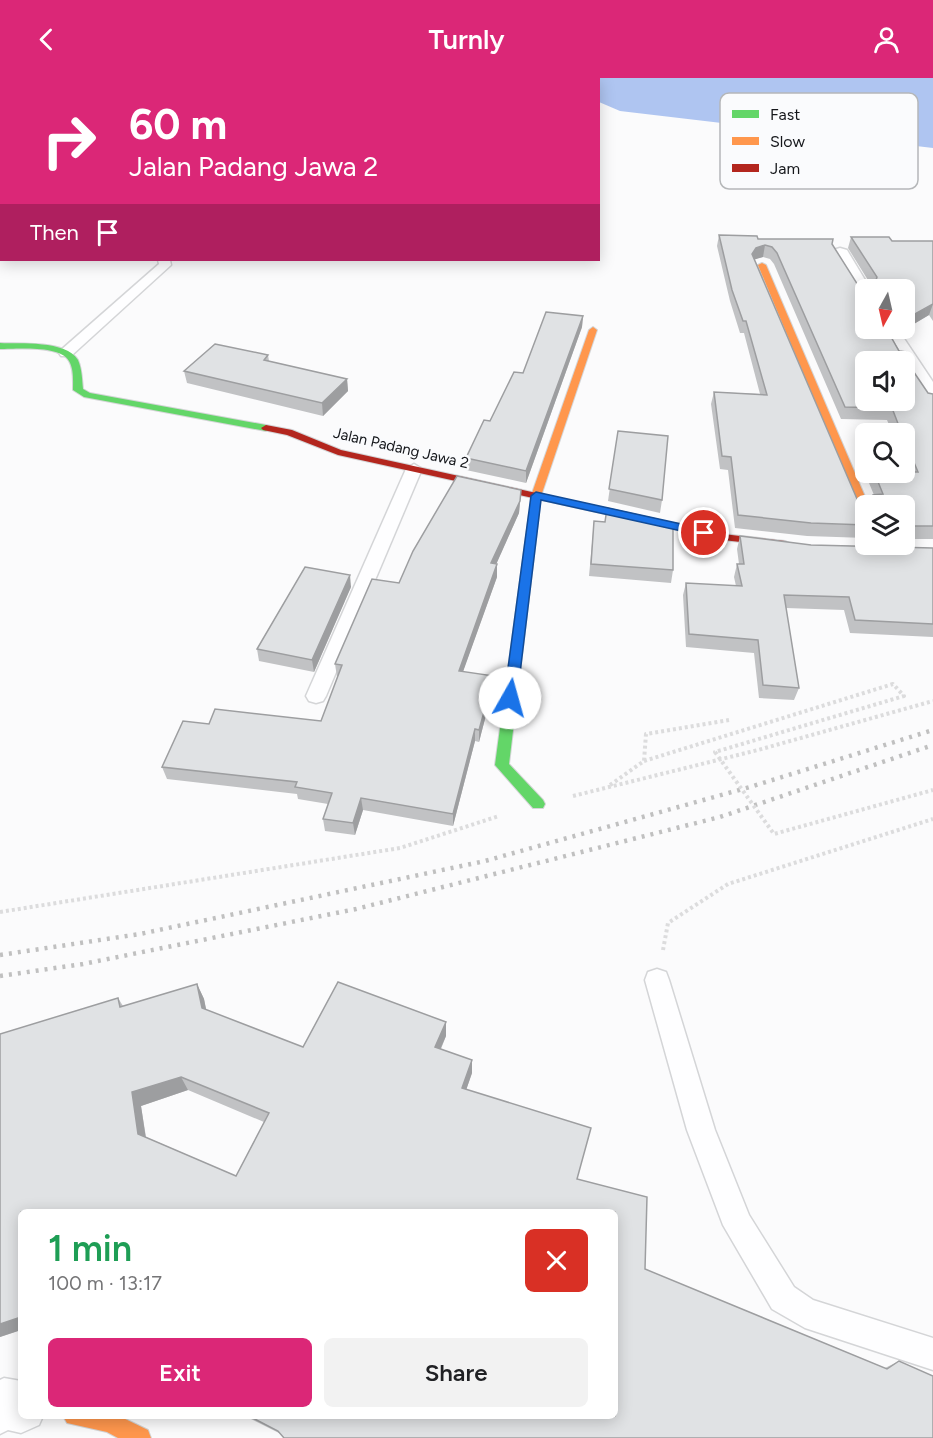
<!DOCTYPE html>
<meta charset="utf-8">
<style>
:root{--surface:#fff;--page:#f2f2f2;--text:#202124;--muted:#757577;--accent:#db2777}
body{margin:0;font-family:Figtree,sans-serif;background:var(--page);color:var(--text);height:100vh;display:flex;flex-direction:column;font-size:22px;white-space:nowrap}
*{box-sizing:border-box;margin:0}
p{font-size:20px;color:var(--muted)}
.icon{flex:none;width:33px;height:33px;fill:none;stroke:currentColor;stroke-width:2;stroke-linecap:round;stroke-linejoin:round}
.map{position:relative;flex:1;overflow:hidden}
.sheet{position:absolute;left:18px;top:1131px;width:600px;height:210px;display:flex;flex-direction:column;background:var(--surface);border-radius:9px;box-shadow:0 3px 15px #0003}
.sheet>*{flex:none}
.hud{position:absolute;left:0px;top:0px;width:600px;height:183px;box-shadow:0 3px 15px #0003;background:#db2777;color:#fff;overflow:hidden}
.needle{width:39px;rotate:188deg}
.controls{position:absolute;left:855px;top:201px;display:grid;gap:12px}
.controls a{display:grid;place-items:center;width:60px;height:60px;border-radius:9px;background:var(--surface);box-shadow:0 3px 15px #0003;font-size:30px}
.pin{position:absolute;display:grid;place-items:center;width:51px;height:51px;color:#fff;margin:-26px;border:3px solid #fff;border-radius:50%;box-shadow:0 2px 6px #0007}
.me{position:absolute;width:66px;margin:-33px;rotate:7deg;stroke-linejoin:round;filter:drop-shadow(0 0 4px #0008)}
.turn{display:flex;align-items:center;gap:21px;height:126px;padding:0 30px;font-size:27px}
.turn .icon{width:78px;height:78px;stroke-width:2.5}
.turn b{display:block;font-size:42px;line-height:51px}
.then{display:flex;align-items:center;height:57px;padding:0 30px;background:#0003;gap:12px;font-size:22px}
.round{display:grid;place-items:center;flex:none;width:63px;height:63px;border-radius:9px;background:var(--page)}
.head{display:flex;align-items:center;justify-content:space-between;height:102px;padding:0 30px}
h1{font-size:36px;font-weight:600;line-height:45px;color:#1e9e55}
.action{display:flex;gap:12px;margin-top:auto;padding:12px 30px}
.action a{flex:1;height:69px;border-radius:9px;background:var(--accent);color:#fff;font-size:24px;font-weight:600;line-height:69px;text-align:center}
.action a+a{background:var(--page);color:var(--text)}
header{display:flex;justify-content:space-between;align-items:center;height:78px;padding:0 30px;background:var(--accent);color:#fff;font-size:27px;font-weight:600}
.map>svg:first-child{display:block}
.water{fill:#afc5f1}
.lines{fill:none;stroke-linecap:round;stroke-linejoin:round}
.lane-casing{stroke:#d4d5d7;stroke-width:3}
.street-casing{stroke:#d4d5d7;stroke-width:3}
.fast-casing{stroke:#d4d5d7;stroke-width:2}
.slow-casing{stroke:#d4d5d7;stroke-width:2}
.jam-casing{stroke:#d4d5d7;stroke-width:2}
.path{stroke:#dcdcdd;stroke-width:4;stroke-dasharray:3 3;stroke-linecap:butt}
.lane{fill:#fefeff;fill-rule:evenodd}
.street{fill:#fefeff;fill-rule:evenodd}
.fast{fill:#63d668;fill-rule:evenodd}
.slow{fill:#ff974d;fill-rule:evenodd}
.jam{fill:#b3261e;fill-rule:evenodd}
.rail{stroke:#c0c0c0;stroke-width:4.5;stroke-dasharray:3 6;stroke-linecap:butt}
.path-bridge{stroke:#dcdcdd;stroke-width:4;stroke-dasharray:3 3;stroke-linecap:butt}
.wall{fill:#c1c2c4;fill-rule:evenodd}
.shaded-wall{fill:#9d9ea0}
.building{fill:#e0e2e4;stroke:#9d9ea0;stroke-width:1.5;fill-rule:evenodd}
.route{fill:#1a73e8;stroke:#114b97;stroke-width:1.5}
.labels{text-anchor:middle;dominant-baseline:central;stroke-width:5;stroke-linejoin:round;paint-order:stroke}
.far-street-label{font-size:15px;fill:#15171b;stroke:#fafbfd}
.key{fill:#fafbfd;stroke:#b5b7b9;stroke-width:1.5}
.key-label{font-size:16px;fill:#15171b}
</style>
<header><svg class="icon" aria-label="back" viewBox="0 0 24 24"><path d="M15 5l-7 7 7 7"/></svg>Turnly<svg class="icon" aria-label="person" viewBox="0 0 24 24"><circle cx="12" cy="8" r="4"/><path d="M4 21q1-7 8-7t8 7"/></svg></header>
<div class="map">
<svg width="933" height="1360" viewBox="0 0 933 1360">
<rect width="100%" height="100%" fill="#fbfbfc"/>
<!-- water -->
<polygon class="water" points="545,0 933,0 933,70 620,33 599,24 598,2"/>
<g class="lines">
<defs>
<g id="lane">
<polygon points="279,0 291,0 278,2"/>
<rect x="0" y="147" width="2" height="6"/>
<polygon points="158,182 170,182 171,187 71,278 61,278 59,275 61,272 159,186"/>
<polygon points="414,386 422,391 326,618 323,623 316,625 309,623 306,618 406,391"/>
<polygon points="657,891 666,894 669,902 715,1052 749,1137 794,1209 813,1222 933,1260 933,1292 805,1250 772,1231 723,1147 687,1052 645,902 648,894"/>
</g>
<g id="street">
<polygon points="840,170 847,172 871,212 866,212 866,225 859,223 831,176 833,172"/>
<polygon points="876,250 897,250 933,304 933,328 925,326 904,295 904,284 897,284"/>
<polygon points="4,1300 21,1303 21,1338 43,1338 39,1347 21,1355 8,1352 0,1356 0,1302"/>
</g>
<g id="fast">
<path d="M 0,265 C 20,266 66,262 78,282 C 82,291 82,301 83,311 L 90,315 L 266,347 L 271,350 L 266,353 L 84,319 L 73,312 C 73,303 74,291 69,283 C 60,267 16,271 0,271 Z"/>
<polygon points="534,433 539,436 509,686 543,722 545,726 543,730 533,730 495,687 529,436"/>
</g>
<g id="slow">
<polygon points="762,185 766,187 869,428 866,428 866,437 861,434 758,187"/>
<polygon points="593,249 597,252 541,418 539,436 538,438 530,438 531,418 589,252"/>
<polygon points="63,1338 119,1338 148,1352 151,1360 118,1360 107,1354 67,1345"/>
</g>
<polygon id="jam" points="266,347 292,352 341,372 723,456 785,463 791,466 785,469 723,462 338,377 287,357 263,352 261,350"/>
</defs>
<!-- lane casing -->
<use href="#lane" class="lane-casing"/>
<!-- street casing -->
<use href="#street" class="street-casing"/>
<!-- fast casing -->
<use href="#fast" class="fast-casing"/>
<!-- slow casing -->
<use href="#slow" class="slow-casing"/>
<!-- jam casing -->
<use href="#jam" class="jam-casing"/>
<!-- path -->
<g class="path">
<polyline points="610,707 644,683 646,656 729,642"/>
<polyline points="573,718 758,672 933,623"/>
<polyline points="0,834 400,770 499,738"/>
<polyline points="663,872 668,845 728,806 933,741"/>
</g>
<!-- lane -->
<use href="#lane" class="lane"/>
<!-- street -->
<use href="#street" class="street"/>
<!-- fast -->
<use href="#fast" class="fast"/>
<!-- slow -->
<use href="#slow" class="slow"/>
<!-- jam -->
<use href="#jam" class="jam"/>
<!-- rail -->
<g class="rail">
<polyline points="0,877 140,856 485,783 750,709 933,652"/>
<polyline points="0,898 83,886 356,831 720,739 933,667"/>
</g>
<!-- path-bridge -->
<polyline class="path-bridge" points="644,683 893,606 904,618 715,674 774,756 933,712"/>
</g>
<!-- wall -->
<g class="wall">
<polygon points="719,157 758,161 832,166 907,284 928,315 933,316 933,461 904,461 904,428 869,428 874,417 869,405 873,394 908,394 904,386 904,356 893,356 887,342 841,341 774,186 770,181 763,179 754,181 860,428 866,430 866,460 807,458 735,450 728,392 720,391 711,326 714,314 760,316 744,255 740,255 730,223 717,168"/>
<polygon points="851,159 892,163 933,163 933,243 929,237 902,253 899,250 904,250 904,212 869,212 871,207 848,170"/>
<polygon points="583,238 582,249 526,405 466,392 466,380 523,295"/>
<polygon points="268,277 269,283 347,301 348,313 323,338 187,305 184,293"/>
<polygon points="618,353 662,422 660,435 608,423"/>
<polygon points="520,425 519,435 496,486 497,499 463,593 493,610 479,664 475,663 453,748 363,732 355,757 325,753 323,741 328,726 298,721 297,716 167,701 162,689 209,646 321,643 338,599 337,599 335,586 399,505"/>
<polygon points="594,443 660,448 673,492 671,505 589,498"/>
<polygon points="740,458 811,467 933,470 933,559 850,555 844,532 786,530 799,610 794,622 759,620 754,575 686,569 683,517 686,505 736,508 734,499 737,486 739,486 737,471"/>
<polygon points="351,509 314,594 259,583 257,571"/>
<path d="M 338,904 L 446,944 L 446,958 L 441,971 L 472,982 L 472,995 L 466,1012 L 591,1050 L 577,1101 L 647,1119 L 645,1191 L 885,1290 L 899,1283 L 933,1298 L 933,1360 L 284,1360 L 281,1356 L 245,1338 L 615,1338 L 615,1134 L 21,1134 L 21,1252 L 0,1259 L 0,956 L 118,920 L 123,928 L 197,906 L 204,921 L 206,932 L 303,969 ZM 188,1012 L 264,1044 L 236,1098 L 146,1059 L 141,1028 Z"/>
</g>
<!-- shaded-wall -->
<g class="shaded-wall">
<polygon points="765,167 763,179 753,182 752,176 756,170"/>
<polygon points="933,226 929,237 902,253 903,250 904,250 904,245 906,241"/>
<polygon points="583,238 582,249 526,405 526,393"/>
<polygon points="347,301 348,313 323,338 322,325"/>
<polygon points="521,412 519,435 491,498 491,485"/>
<polygon points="497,486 497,499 459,605 459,593"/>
<polygon points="350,497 351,509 314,594 312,582"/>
<polygon points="494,598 493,610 479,664 479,652"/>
<polygon points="475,651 475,663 453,748 453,736"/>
<polygon points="361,720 363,732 355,757 353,745"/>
<polygon points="197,906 204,921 209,945 202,930"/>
<polygon points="446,944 446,958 435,983 435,969"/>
<polygon points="472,982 472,995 462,1024 462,1010"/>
<polygon points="181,999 188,1012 141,1028 147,1068 138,1056 132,1014"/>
<polygon points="21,1239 21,1252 0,1259 0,1246"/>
</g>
<!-- building -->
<g class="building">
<polygon points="287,0 391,0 393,2 283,2"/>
<path d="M 719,157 L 757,158 L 758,161 L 833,161 L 832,166 L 861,212 L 866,214 L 866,250 L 886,250 L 899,273 L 906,274 L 907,284 L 928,315 L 933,316 L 933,448 L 909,448 L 907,451 L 904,451 L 904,428 L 872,428 L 873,417 L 883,416 L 874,394 L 918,394 L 904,361 L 904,356 L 902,356 L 892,330 L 845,329 L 777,175 L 772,169 L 765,167 L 756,170 L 752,176 L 860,428 L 866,430 L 866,447 L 811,445 L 738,437 L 731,379 L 722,378 L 714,314 L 767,317 L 746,243 L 743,243 L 732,212 ZM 866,284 L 904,284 L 904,322 L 866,322 Z"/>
<polygon points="851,159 889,159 892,163 933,163 933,226 906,241 904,240 904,212 872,212 872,203 876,202 877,199"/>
<polygon points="546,234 583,238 526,393 466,380 484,342 490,343 514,294 523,295"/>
<polygon points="215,266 268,277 264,282 347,301 322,325 184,293"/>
<polygon points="618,353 668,358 662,422 609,411"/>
<polygon points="457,398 521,412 520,423 491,485 497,486 459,593 494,598 479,652 475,651 453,736 361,720 353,745 323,741 332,715 295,709 297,704 162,689 183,643 209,646 215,631 321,643 342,587 335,586 372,501 399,505 413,473"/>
<polygon points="607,430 661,442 660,448 673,449 673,492 591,486 594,443 605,444"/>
<polygon points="740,458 811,467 933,470 933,546 855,542 849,519 784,517 799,610 763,607 758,562 689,556 686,505 742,508 737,486 744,486"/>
<polygon points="305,489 350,497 312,582 257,571"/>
<path d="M 338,904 L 446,944 L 435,969 L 472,982 L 462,1010 L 591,1050 L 577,1101 L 647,1119 L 645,1191 L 887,1291 L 899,1283 L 933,1298 L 933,1360 L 284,1360 L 278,1353 L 249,1338 L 615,1338 L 615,1134 L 21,1134 L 21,1239 L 0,1246 L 0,956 L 118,920 L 120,929 L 197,906 L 202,930 L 303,969 ZM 181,999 L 269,1035 L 236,1098 L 138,1056 L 132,1014 Z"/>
</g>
<!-- route -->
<polygon class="route" points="536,414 704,451 709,455 704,458 541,422 517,620 510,625 504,620 531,418"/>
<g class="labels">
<!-- far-street labels -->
<g class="far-street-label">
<text transform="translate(401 370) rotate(13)">Jalan Padang Jawa 2</text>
</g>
</g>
<!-- legend -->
<rect x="720" y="15" width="198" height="96" rx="9" class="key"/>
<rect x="732" y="32" width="27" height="8" fill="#63d668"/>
<rect x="732" y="59" width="27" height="8" fill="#ff974d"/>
<rect x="732" y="86" width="27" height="8" fill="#b3261e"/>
<g class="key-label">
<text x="770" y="42">Fast</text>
<text x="770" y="69">Slow</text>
<text x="770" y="96">Jam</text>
</g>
</svg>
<div class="controls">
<a><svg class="needle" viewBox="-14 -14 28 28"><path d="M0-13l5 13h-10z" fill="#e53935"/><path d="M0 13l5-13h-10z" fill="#757577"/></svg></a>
<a><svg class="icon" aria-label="sound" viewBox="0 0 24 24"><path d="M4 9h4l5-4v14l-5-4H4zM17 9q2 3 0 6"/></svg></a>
<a><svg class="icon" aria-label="search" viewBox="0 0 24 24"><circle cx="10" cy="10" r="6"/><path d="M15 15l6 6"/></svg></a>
<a><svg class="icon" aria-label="layers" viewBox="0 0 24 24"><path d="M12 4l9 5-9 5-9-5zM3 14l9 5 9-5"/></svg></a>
</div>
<div class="pin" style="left:704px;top:455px;background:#d93025"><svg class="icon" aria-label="arrive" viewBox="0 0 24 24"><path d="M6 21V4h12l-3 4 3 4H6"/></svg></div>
<svg class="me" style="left:510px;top:620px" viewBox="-20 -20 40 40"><circle r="19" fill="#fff"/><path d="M0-13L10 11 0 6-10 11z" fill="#1a73e8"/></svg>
<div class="hud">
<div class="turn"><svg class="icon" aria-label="right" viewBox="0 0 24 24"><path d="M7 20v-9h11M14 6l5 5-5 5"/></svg><div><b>60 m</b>Jalan Padang Jawa 2</div></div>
<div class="then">Then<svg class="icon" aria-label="arrive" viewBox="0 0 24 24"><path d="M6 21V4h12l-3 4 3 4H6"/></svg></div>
</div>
<section class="sheet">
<div class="head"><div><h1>1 min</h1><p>100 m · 13:17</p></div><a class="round" style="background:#d93025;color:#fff"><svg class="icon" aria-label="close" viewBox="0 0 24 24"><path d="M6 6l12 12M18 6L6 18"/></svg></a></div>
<div class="action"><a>Exit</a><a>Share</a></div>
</section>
</div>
